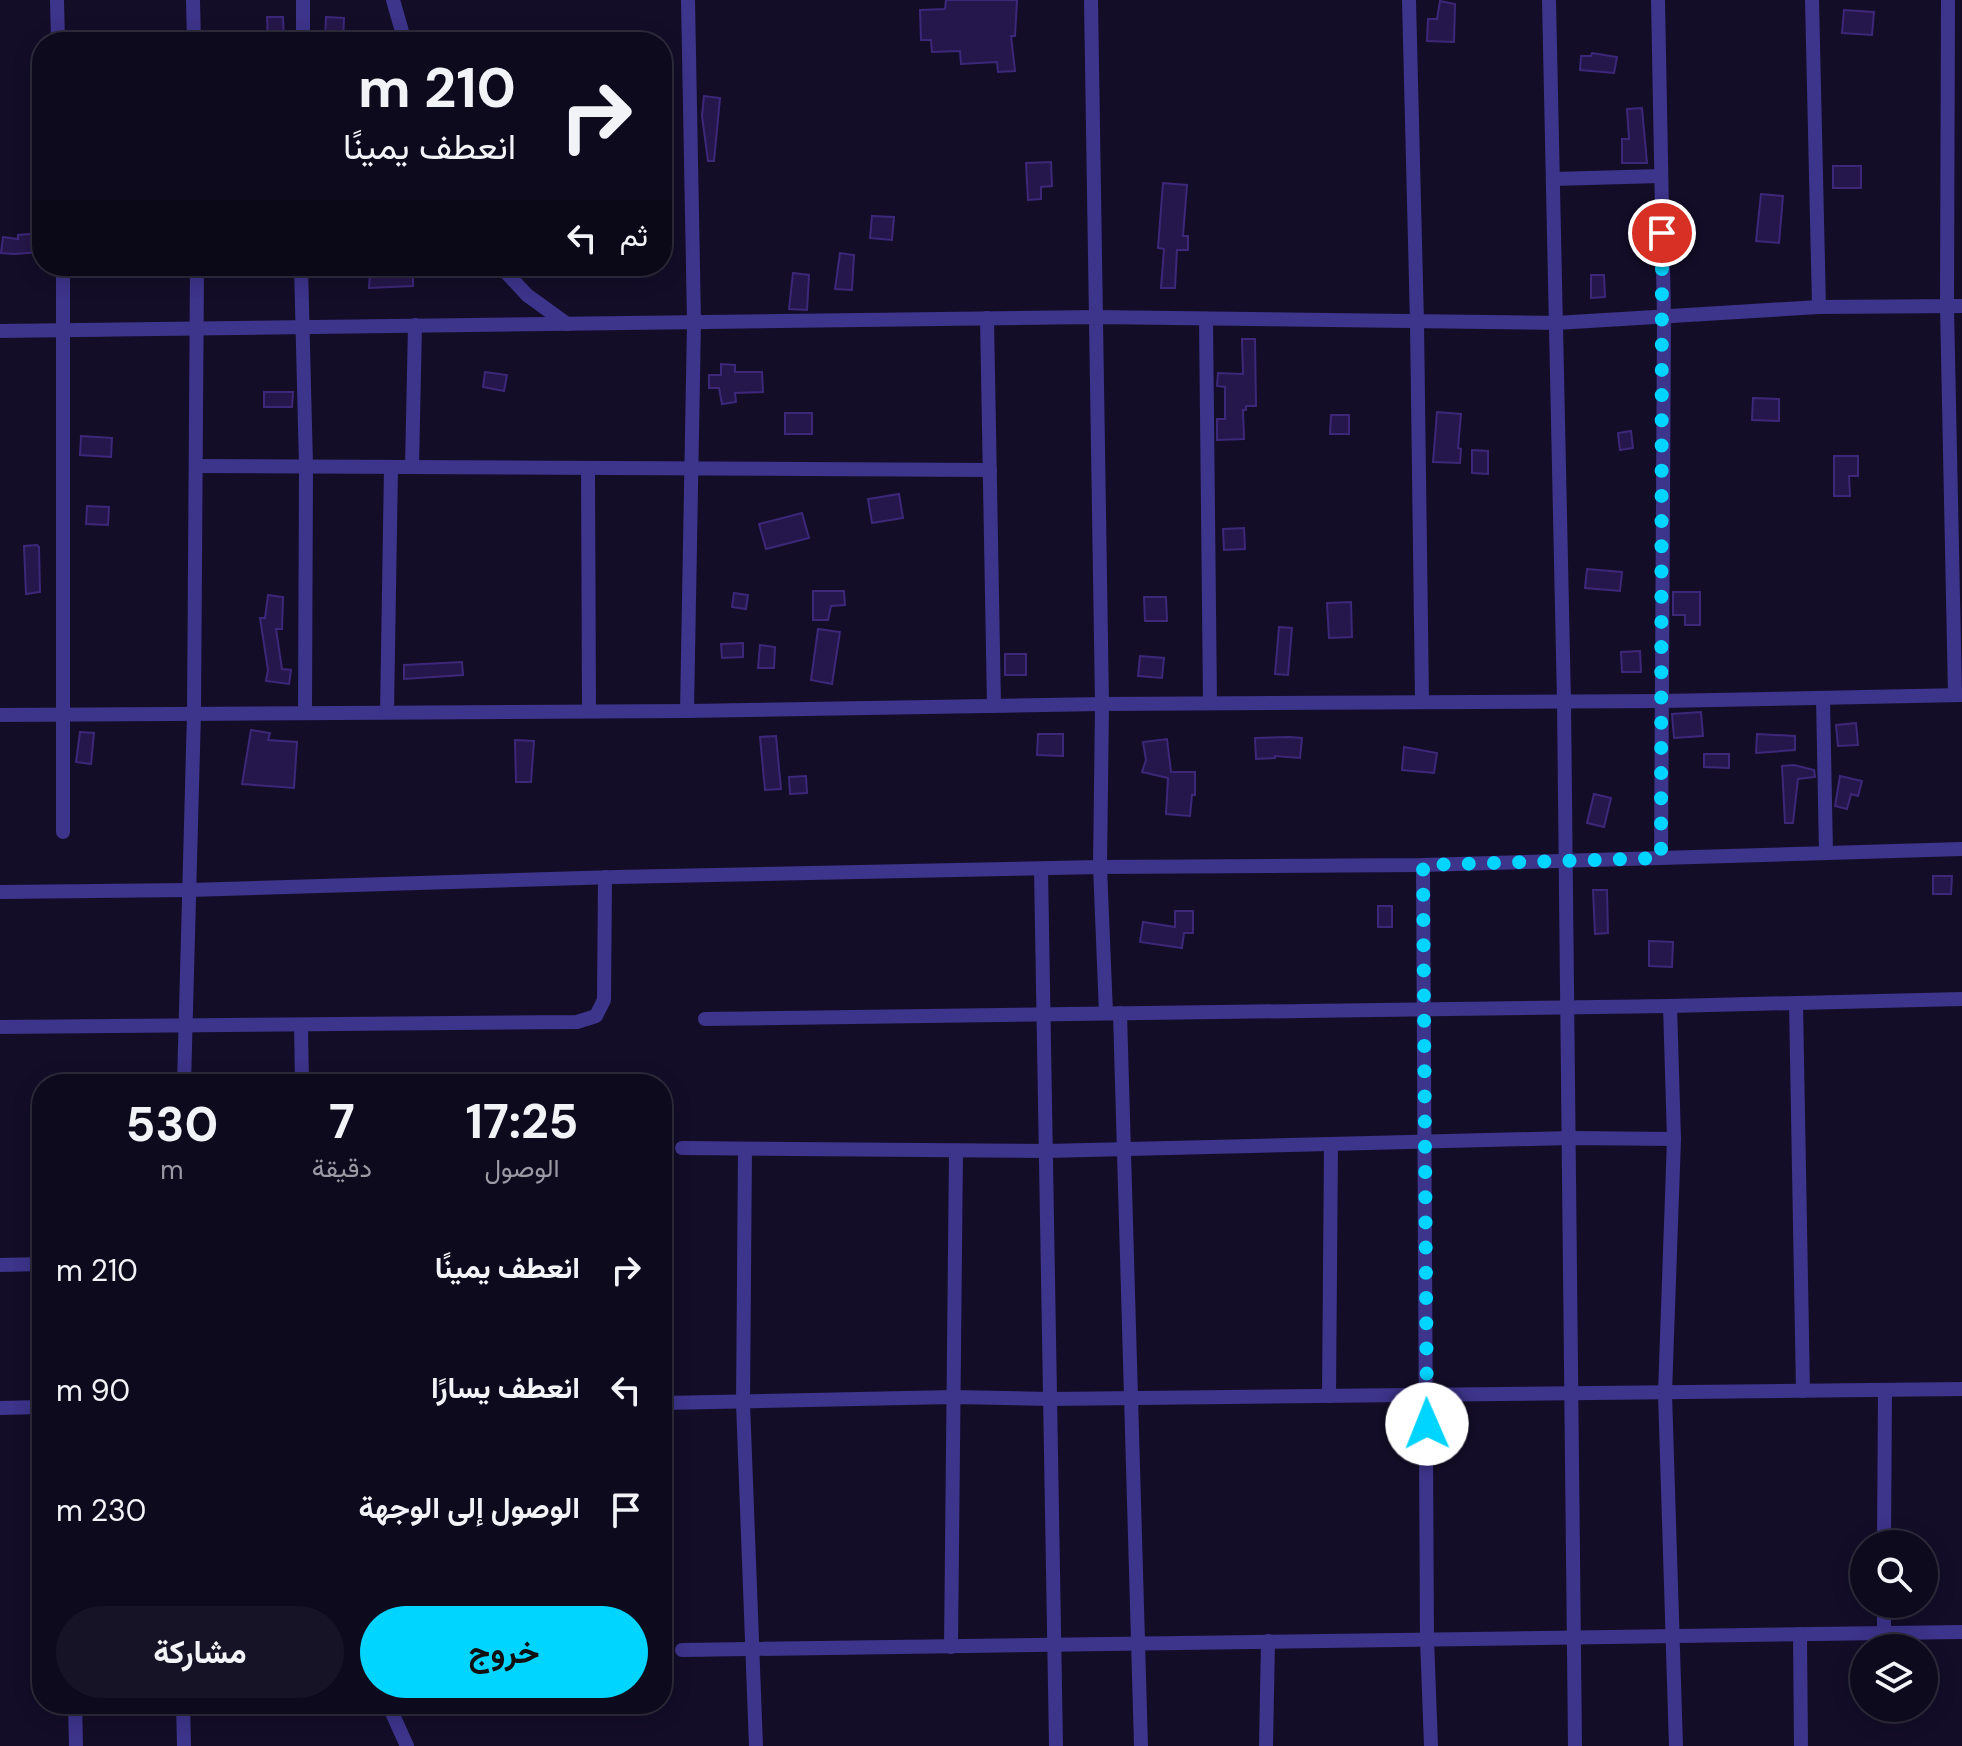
<!DOCTYPE html>
<html lang="ar">
<meta charset="utf-8">
<style>
:root{--surface:#0e0a1e;--page:#171327;--text:#f1f3f6;--muted:#9b9aa4;--line:#2e2b3c;--accent:#00d5ff}
body{margin:0;font-family:"DM Sans",Vazirmatn,sans-serif;background:var(--page);color:var(--text);direction:rtl;height:100vh;display:flex;flex-direction:column;font-size:30px;white-space:nowrap}
*{box-sizing:border-box;margin:0}
p{font-size:26px;color:var(--muted)}
.icon{flex:none;width:44px;height:44px;fill:none;stroke:currentColor;stroke-width:2;stroke-linecap:round;stroke-linejoin:round}
.map{position:relative;flex:1;overflow:hidden;direction:ltr}
.drawer{position:absolute;left:32px;top:1074px;width:640px;height:640px;display:flex;flex-direction:column;background:var(--surface);border-radius:32px;box-shadow:0 4px 20px #0003,0 0 0 2px var(--line);direction:rtl}
.drawer>*{flex:none}
.hud{position:absolute;left:32px;top:32px;width:640px;height:244px;border-radius:32px;box-shadow:0 4px 20px #0003,0 0 0 2px var(--line);direction:rtl;background:#0e0a1e;color:var(--text);overflow:hidden}
.fabs{position:absolute;left:1850px;top:1530px;display:grid;gap:16px}
.fabs a{display:grid;place-items:center;width:88px;height:88px;border-radius:50%;background:var(--surface);box-shadow:0 4px 20px #0003,0 0 0 2px var(--line);font-size:40px}
.pin{position:absolute;display:grid;place-items:center;width:68px;height:68px;color:#fff;margin:-34px;border:4px solid #fff;border-radius:50%;box-shadow:0 2px 8px #0007}
.me{position:absolute;width:88px;margin:-44px;rotate:359deg;stroke-linejoin:round;filter:drop-shadow(0 0 6px #0008)}
.turn{display:flex;align-items:center;gap:28px;height:168px;padding:0 24px;font-size:36px}
.turn .icon{width:104px;height:104px;stroke-width:2.5}
.turn b{display:block;font-size:56px;line-height:68px}
.then{display:flex;align-items:center;height:76px;padding:0 24px;background:#0003;gap:16px;font-size:30px}
.eta{display:flex;justify-content:space-evenly;align-items:center;height:136px;text-align:center}
.eta b{font-size:48px;font-weight:700;line-height:56px}
.action{display:flex;gap:16px;margin-top:auto;padding:16px 24px}
.action a{flex:1;height:92px;border-radius:48px;background:var(--accent);color:#111;font-size:32px;font-weight:700;line-height:92px;text-align:center}
.action a+a{background:var(--page);color:var(--text)}
ul{padding:0;list-style:none}
li{display:flex;align-items:center;gap:24px;height:120px;padding:0 24px}
li div{flex:1}
li b{display:block;font-size:30px}
li em{font-style:normal}
.map>svg:first-child{display:block}
.building{fill:#25174b;stroke:#3d2779;stroke-width:2}
.lines{fill:none;stroke-linecap:round;stroke-linejoin:round}
.street{stroke:#3d348b;stroke-width:14}
.route{stroke:#00d5ff;stroke-width:14;stroke-dasharray:0 25.2}
</style>
<div class="map">
<svg width="1962" height="1746" viewBox="0 0 1962 1746">
<rect width="100%" height="100%" fill="#130d28"/>
<!-- building -->
<g class="building">
<polygon points="946,0 1017,0 1015,36 1011,36 1015,71 998,72 997,62 961,64 960,51 932,52 931,40 921,40 920,10 945,9"/>
<polygon points="1440,1 1455,4 1454,42 1427,41 1428,19 1437,19"/>
<polygon points="1844,10 1874,12 1872,35 1842,33"/>
<polygon points="267,17 283,17 284,42 268,42"/>
<polygon points="326,17 344,18 343,42 325,42"/>
<polygon points="1592,53 1617,57 1614,73 1580,70 1581,56 1591,56"/>
<polygon points="704,96 720,98 714,161 708,161 702,116"/>
<polygon points="1642,108 1647,163 1622,163 1622,139 1629,139 1627,109"/>
<polygon points="1051,162 1052,186 1041,187 1041,199 1028,200 1026,163"/>
<rect x="1833" y="166" width="28" height="22"/>
<polygon points="1163,183 1187,185 1183,236 1188,236 1188,250 1177,250 1175,288 1161,288 1164,249 1158,248"/>
<polygon points="1761,194 1783,196 1779,243 1756,241"/>
<polygon points="872,216 894,217 892,240 870,238"/>
<polygon points="42,233 42,252 14,254 1,253 3,237 18,239 18,235"/>
<polygon points="840,253 854,255 852,290 835,289"/>
<polygon points="370,273 413,277 413,286 369,288"/>
<polygon points="793,273 809,275 807,310 789,309"/>
<polygon points="1591,275 1604,275 1605,297 1591,298"/>
<polygon points="1242,339 1255,339 1256,406 1246,406 1246,410 1243,410 1244,439 1217,440 1217,419 1225,419 1225,387 1217,386 1218,373 1243,374"/>
<polygon points="721,364 735,365 735,372 762,372 763,392 735,393 736,402 722,404 719,388 709,388 709,375 721,375"/>
<polygon points="485,372 507,375 504,391 483,387"/>
<polygon points="264,392 293,392 292,407 264,407"/>
<polygon points="1753,398 1779,399 1779,421 1752,420"/>
<polygon points="1437,412 1461,414 1458,448 1461,449 1460,463 1433,462"/>
<rect x="785" y="413" width="27" height="21"/>
<polygon points="1331,415 1349,415 1349,434 1330,434"/>
<polygon points="1631,431 1633,448 1620,450 1618,433"/>
<polygon points="81,436 112,438 111,457 80,455"/>
<polygon points="1472,450 1488,451 1488,474 1472,473"/>
<polygon points="1834,456 1858,456 1858,476 1849,476 1850,496 1834,496"/>
<polygon points="899,494 903,518 872,523 868,499"/>
<polygon points="87,506 109,507 108,525 86,524"/>
<polygon points="802,513 809,538 766,549 759,524"/>
<polygon points="1244,528 1245,549 1224,550 1223,529"/>
<polygon points="37,545 39,547 40,592 26,594 24,546"/>
<polygon points="1587,569 1622,572 1620,591 1585,588"/>
<polygon points="813,591 844,591 845,605 831,606 828,620 813,620"/>
<polygon points="1673,592 1700,592 1700,625 1685,625 1685,615 1673,615"/>
<polygon points="734,593 748,595 746,609 732,607"/>
<polygon points="268,595 283,597 282,629 276,629 282,669 291,670 289,684 266,681 268,670 260,618 265,618"/>
<polygon points="1144,597 1166,597 1167,621 1145,621"/>
<polygon points="1351,602 1352,637 1329,638 1327,603"/>
<polygon points="1279,627 1292,628 1288,675 1275,674"/>
<polygon points="818,629 840,632 832,684 811,680"/>
<polygon points="743,643 743,657 722,658 721,644"/>
<polygon points="760,645 775,647 774,668 758,668"/>
<polygon points="1640,651 1641,672 1622,672 1621,652"/>
<rect x="1005" y="654" width="21" height="21"/>
<polygon points="1140,656 1164,658 1162,678 1138,676"/>
<polygon points="462,662 463,675 404,679 404,665"/>
<polygon points="1701,712 1703,736 1674,738 1672,714"/>
<polygon points="1856,723 1858,745 1838,746 1836,725"/>
<polygon points="251,730 270,733 268,740 297,742 294,788 242,784"/>
<polygon points="80,732 94,733 91,764 76,762"/>
<polygon points="1038,734 1063,734 1063,756 1037,755"/>
<polygon points="1757,734 1795,736 1795,750 1756,753"/>
<polygon points="776,736 781,789 765,790 760,737"/>
<polygon points="1289,737 1302,738 1300,758 1275,756 1275,758 1256,759 1255,738"/>
<polygon points="1167,739 1171,772 1195,772 1195,795 1192,795 1190,816 1166,814 1168,778 1142,772 1146,760 1143,742"/>
<polygon points="515,740 534,741 531,782 516,782"/>
<polygon points="1404,747 1437,753 1434,773 1402,770"/>
<polygon points="1704,754 1729,754 1729,768 1704,767"/>
<polygon points="1794,765 1814,770 1815,777 1798,779 1793,823 1785,823 1782,766"/>
<polygon points="806,776 807,793 790,794 789,777"/>
<polygon points="1840,776 1862,781 1858,796 1851,794 1847,809 1835,806"/>
<polygon points="1594,794 1611,798 1604,827 1587,823"/>
<polygon points="1933,876 1952,876 1951,894 1933,894"/>
<polygon points="1593,890 1607,890 1608,933 1595,934"/>
<rect x="1378" y="906" width="14" height="21"/>
<polygon points="1175,911 1193,911 1193,933 1184,933 1182,948 1140,942 1143,922 1175,927"/>
<polygon points="1649,941 1673,942 1672,967 1649,966"/>
</g>
<g class="lines">
<!-- street -->
<g class="street">
<polyline points="57,0 58,42"/>
<polyline points="193,0 194,42"/>
<polyline points="393,0 405,42"/>
<polyline points="1091,0 1102,704 1100,867 1106,1013"/>
<polyline points="1409,0 1417,323 1422,701"/>
<polyline points="1549,0 1564,702 1575,1746"/>
<polyline points="1658,0 1664,318 1661,858"/>
<polyline points="1812,0 1819,307"/>
<polyline points="1948,0 1947,306 1955,695"/>
<polyline points="303,42 303,0"/>
<polyline points="1553,179 1661,176"/>
<polyline points="301,266 306,466 305,712"/>
<polyline points="500,266 527,295 567,324"/>
<polyline points="987,318 994,706"/>
<polyline points="1206,319 1210,703"/>
<polyline points="0,331 1095,317 1556,323 1819,307 1962,306"/>
<polyline points="197,466 990,470"/>
<polyline points="412,467 415,325"/>
<polyline points="588,468 589,711"/>
<polyline points="1823,698 1826,853"/>
<polyline points="687,711 694,322 688,0"/>
<polyline points="387,712 391,467"/>
<polyline points="0,715 687,711 1102,704 1662,701 1962,695"/>
<polyline points="63,832 63,266"/>
<polyline points="1423,865 1427,1639 1431,1746"/>
<polyline points="1041,869 1056,1746"/>
<polyline points="0,892 190,890 616,877 1100,867 1423,865 1962,849"/>
<polyline points="1796,1003 1803,1391"/>
<polyline points="1670,1006 1674,1139 1665,1393 1676,1746"/>
<polyline points="1120,1013 1141,1746"/>
<polyline points="705,1019 1670,1006 1962,999"/>
<polyline points="301,1025 302,1084"/>
<polyline points="0,1027 577,1022 596,1016 604,1000 605,877"/>
<polyline points="184,1084 194,713 197,266"/>
<polyline points="682,1148 1046,1151 1570,1138 1674,1139"/>
<polyline points="745,1149 743,1403 756,1746"/>
<polyline points="0,1265 42,1264"/>
<polyline points="1329,1396 1331,1144"/>
<polyline points="662,1403 953,1397 1050,1399 1962,1389"/>
<polyline points="0,1408 42,1407"/>
<polyline points="1884,1544 1885,1390"/>
<polyline points="1884,1633 1884,1604"/>
<polyline points="1800,1634 1801,1746"/>
<polyline points="951,1647 956,1151"/>
<polyline points="682,1650 1962,1632"/>
<polyline points="75,1704 76,1746"/>
<polyline points="183,1704 184,1746"/>
<polyline points="388,1704 407,1746"/>
<polyline points="1266,1746 1268,1641"/>
</g>
</g>
<g class="lines">
<!-- route -->
<polyline class="route" points="1427,1424 1423,865 1661,858 1662,233"/>
</g>
</svg>
<div class="fabs">
<a><svg class="icon" aria-label="search" viewBox="0 0 24 24"><circle cx="10" cy="10" r="6"/><path d="M15 15l6 6"/></svg></a>
<a><svg class="icon" aria-label="layers" viewBox="0 0 24 24"><path d="M12 4l9 5-9 5-9-5zM3 14l9 5 9-5"/></svg></a>
</div>
<div class="pin" style="left:1662px;top:233px;background:#d93025"><svg class="icon" aria-label="arrive" viewBox="0 0 24 24"><path d="M6 21V4h12l-3 4 3 4H6"/></svg></div>
<svg class="me" style="left:1427px;top:1424px" viewBox="-20 -20 40 40"><circle r="19" fill="#fff"/><path d="M0-13L10 11 0 6-10 11z" fill="#00d5ff"/></svg>
<div class="hud">
<div class="turn"><svg class="icon" aria-label="right" viewBox="0 0 24 24"><path d="M7 20v-9h11M14 6l5 5-5 5"/></svg><div><b>210 m</b>انعطف يمينًا</div></div>
<div class="then">ثم<svg class="icon" aria-label="left" viewBox="0 0 24 24"><path d="M17 20v-9H6M10 6l-5 5 5 5"/></svg></div>
</div>
<section class="drawer">
<div class="eta">
<div><b>17:25</b><p>الوصول</p></div>
<div><b>7</b><p>دقيقة</p></div>
<div><b>530</b><p>m</p></div>
</div>
<ul>
<li><svg class="icon" aria-label="right" viewBox="0 0 24 24"><path d="M7 20v-9h11M14 6l5 5-5 5"/></svg><div><b>انعطف يمينًا</b></div><em>210 m</em></li>
<li><svg class="icon" aria-label="left" viewBox="0 0 24 24"><path d="M17 20v-9H6M10 6l-5 5 5 5"/></svg><div><b>انعطف يسارًا</b></div><em>90 m</em></li>
<li><svg class="icon" aria-label="arrive" viewBox="0 0 24 24"><path d="M6 21V4h12l-3 4 3 4H6"/></svg><div><b>الوصول إلى الوجهة</b></div><em>230 m</em></li>
</ul>
<div class="action"><a>خروج</a><a>مشاركة</a></div>
</section>
</div>
